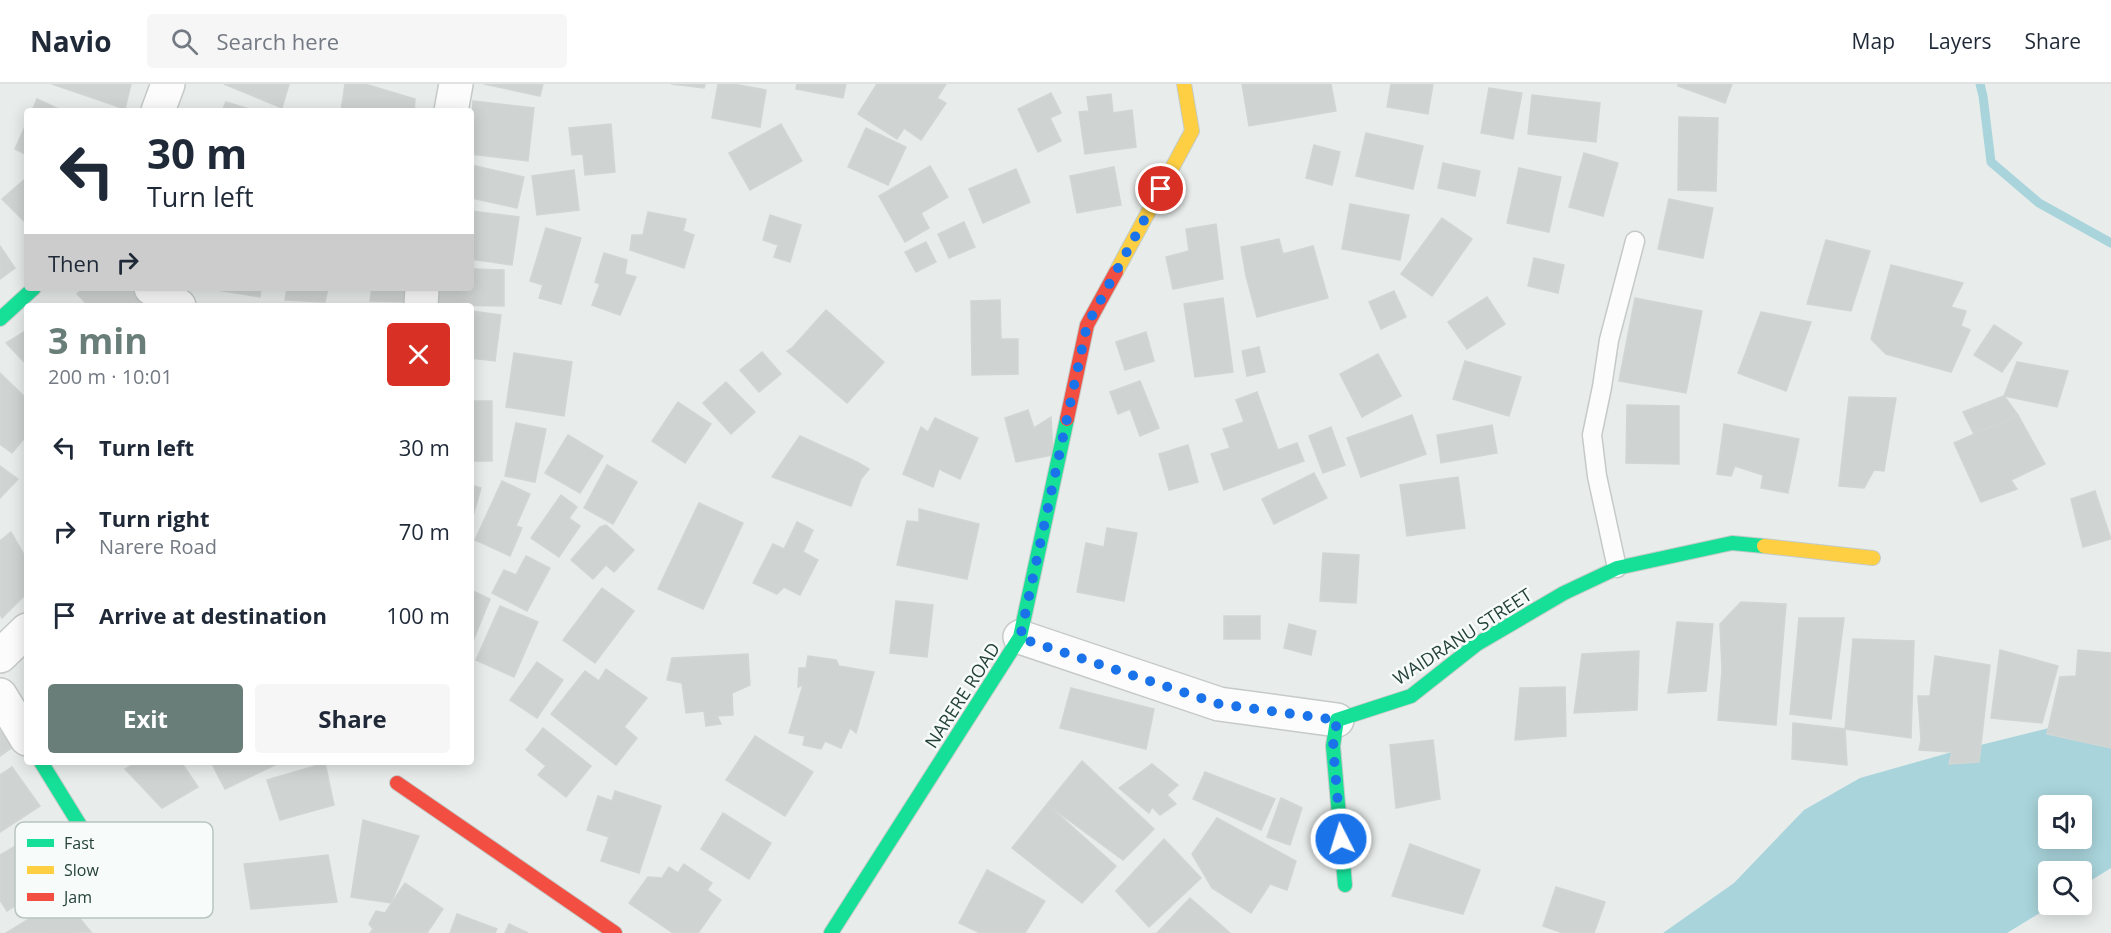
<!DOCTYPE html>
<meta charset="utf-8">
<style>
:root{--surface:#fff;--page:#f6f6f7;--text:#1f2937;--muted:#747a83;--line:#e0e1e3;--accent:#697e78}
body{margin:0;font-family:"Open Sans",sans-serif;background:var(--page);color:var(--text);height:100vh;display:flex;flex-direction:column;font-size:22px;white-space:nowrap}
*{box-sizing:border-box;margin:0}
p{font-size:20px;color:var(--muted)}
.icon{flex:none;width:33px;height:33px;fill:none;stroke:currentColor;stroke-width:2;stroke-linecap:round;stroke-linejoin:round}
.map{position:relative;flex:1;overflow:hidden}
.drawer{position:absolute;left:24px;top:219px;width:450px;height:462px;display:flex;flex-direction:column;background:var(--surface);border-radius:6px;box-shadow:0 3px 15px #0003}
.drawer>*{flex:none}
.banner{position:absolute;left:24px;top:24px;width:450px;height:183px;border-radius:6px;box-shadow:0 3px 15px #0003;background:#fff;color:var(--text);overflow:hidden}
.buttons{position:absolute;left:2038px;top:711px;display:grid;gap:12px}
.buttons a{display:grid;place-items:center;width:54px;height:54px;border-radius:6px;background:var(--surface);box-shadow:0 3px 15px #0003;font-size:30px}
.pin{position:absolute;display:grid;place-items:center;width:51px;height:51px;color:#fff;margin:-26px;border:3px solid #fff;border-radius:50%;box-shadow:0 2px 6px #0007}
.me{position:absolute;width:66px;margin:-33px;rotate:355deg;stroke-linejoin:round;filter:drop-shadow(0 0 4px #0008)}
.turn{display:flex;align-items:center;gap:21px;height:126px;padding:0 24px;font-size:27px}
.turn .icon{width:78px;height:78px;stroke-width:2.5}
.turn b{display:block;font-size:42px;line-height:51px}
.then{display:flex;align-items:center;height:57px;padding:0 24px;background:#0003;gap:12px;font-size:22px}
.round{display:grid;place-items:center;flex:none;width:63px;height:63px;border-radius:6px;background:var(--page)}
.headline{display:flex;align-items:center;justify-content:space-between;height:102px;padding:0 24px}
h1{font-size:36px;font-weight:700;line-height:45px;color:var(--accent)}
.button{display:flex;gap:12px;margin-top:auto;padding:12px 24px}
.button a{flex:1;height:69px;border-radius:6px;background:var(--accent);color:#fff;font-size:24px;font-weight:700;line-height:69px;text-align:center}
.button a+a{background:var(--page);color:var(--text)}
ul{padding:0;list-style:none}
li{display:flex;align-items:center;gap:18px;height:84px;padding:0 24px}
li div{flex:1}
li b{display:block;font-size:22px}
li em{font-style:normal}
header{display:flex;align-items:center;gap:36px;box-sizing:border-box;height:84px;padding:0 30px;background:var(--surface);border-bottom:2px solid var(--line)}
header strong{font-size:28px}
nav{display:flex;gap:33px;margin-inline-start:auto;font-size:21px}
.search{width:420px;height:54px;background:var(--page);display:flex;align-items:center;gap:15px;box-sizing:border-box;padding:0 21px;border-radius:6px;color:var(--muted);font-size:22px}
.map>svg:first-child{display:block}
.water{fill:#a9d4db;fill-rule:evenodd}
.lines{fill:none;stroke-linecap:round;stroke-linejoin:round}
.stream{stroke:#a9d4db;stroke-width:9}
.building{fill:#cfd4d2;stroke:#d1d6d4;stroke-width:1.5}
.lane-casing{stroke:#c5cac8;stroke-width:21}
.street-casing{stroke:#c5cac8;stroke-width:36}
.fast-casing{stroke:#c3cbc8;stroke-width:16}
.slow-casing{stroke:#c3cbc8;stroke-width:16}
.jam-casing{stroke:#c3cbc8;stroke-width:16}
.lane{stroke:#fcfcfc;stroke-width:18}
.street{stroke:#fcfcfc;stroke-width:33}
.fast{stroke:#16e098;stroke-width:14}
.slow{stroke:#ffcf43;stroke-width:14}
.jam{stroke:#f24e42;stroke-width:14}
.route{stroke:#1a73e8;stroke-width:10;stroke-dasharray:0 18}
.labels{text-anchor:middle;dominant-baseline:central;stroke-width:5;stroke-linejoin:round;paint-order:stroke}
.street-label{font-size:18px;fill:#24423a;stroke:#f7fbf9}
.key{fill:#f7fbf9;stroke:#b8c4c0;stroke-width:1.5}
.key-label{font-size:16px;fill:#24423a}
</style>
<header>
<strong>Navio</strong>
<div class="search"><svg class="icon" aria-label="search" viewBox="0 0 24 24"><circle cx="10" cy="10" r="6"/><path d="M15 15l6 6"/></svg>Search here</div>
<nav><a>Map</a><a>Layers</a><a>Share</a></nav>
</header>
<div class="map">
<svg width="2111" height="849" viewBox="0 0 2111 849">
<rect width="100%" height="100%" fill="#e8edeb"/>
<!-- water -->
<path class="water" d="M 2111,630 L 2111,784 L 2082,802 L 2082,788 L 2049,788 L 2049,820 L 2053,821 L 2007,849 L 1663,849 L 1734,799 L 1804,726 L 1860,694 L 1952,668 L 2061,641 ZM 2049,722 L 2082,722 L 2082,754 L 2049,754 Z"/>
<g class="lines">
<!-- stream -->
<polyline class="stream" points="1980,0 1983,12 1991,78 2039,119 2111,159"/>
</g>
<!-- building -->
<g class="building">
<polygon points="52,0 131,0 125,25"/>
<polygon points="224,0 289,0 282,24"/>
<polygon points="345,0 365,0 415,15 414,27 341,27"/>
<polygon points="484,0 543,0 540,12"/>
<polygon points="671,0 705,0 704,4"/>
<polygon points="718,0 733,0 766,6 760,43 712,34"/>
<polygon points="797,0 846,0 843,14 796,5"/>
<polygon points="877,0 946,0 937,14 946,19 921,56 904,44 897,55 858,30"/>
<polygon points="1242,0 1331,0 1336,27 1249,42"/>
<polygon points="1391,0 1433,0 1428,30 1387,23"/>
<polygon points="1678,0 1732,0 1725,19 1678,2"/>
<polygon points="1489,4 1522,9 1513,55 1481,49"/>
<polygon points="1051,9 1061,29 1050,34 1061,57 1038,68 1018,25"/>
<polygon points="1111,10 1113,29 1132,26 1136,63 1085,70 1079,28 1089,27 1087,13"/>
<polygon points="1532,11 1600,19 1596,58 1528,50"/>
<polygon points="37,15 63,27 32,27"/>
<polygon points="473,17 534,24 528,77 471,70"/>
<polygon points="226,18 256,27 222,27"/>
<polygon points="1679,33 1718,34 1716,107 1678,106"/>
<polygon points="27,38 27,71 15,65"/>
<polygon points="611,40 615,88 585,91 583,70 572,71 569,44"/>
<polygon points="781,40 802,77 750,106 729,69"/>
<polygon points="866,44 906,63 888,101 848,83"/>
<polygon points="1366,49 1423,62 1413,105 1356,92"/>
<polygon points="1314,61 1340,68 1332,101 1306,94"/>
<polygon points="1584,69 1618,79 1603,132 1569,123"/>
<polygon points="1443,79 1480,87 1475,112 1438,104"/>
<polygon points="471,81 524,93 517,124 471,114"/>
<polygon points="930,82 948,113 921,129 929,144 905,158 879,112"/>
<polygon points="1114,83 1121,121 1077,129 1070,92"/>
<polygon points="1519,84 1561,93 1549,148 1507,139"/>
<polygon points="1016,85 1030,118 983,139 969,105"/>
<polygon points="574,86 579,126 537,131 532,92"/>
<polygon points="24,96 27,98 27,140 2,115"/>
<polygon points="1669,115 1713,124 1703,174 1658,165"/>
<polygon points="1350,120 1409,131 1400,176 1342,165"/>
<polygon points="471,127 519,133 512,181 471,175"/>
<polygon points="648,128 686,135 683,147 694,151 684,184 630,166 632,151 643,151"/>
<polygon points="770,131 801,141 790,178 774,173 778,161 763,156"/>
<polygon points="1442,134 1472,155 1432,212 1401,190"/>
<polygon points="964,138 975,163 949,174 938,150"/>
<polygon points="1216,140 1223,195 1173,205 1166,173 1189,167 1186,145"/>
<polygon points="546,144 581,154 561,220 539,214 543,201 530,197"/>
<polygon points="1279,155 1283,170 1313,162 1328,214 1257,233 1246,192 1241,163"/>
<polygon points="1826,156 1870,167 1851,227 1807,220"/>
<polygon points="926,158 936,178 916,188 905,168"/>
<polygon points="0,162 15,184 0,195"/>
<polygon points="604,169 627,176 625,190 636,193 620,231 592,221 600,200 595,198"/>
<polygon points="1534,174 1564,181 1558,209 1528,202"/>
<polygon points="1891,181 1963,199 1951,223 1966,227 1961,242 1970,246 1951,288 1886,270 1871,255"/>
<polygon points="471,185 504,186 504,222 439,221 440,204 471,204"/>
<polygon points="83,204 134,204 156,222 89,222 77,210"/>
<polygon points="204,204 261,204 260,213"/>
<polygon points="287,204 328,204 325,218 285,216"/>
<polygon points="372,204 416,204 411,218 370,217"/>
<polygon points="1394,207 1406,233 1381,245 1369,218"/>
<polygon points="1487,213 1505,240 1467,265 1448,238"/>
<polygon points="1223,214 1233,288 1195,293 1184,220"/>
<polygon points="1635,214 1702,227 1686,309 1619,297"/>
<polygon points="1000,216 1001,255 1018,255 1018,290 972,291 971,217"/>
<polygon points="826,226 884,278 847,319 787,267 792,264"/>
<polygon points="471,227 501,231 495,277 471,274"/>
<polygon points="1761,228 1811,238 1786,307 1738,289"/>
<polygon points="1994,241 2022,259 2002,288 1974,271"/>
<polygon points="27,246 27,281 6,259"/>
<polygon points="1146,248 1154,277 1125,286 1116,258"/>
<polygon points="1259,263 1265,288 1247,292 1242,267"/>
<polygon points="762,268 781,290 759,308 740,286"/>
<polygon points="514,269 572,278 564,332 506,323"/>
<polygon points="1378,270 1401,312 1362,333 1340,290"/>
<polygon points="1465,277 1521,293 1509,332 1453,315"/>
<polygon points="2017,278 2068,287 2057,323 2004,312"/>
<polygon points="0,289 27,315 27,351 12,369 0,360"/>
<polygon points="1140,297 1159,344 1140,352 1130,325 1118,330 1110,308"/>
<polygon points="726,298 755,328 731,350 703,319"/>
<polygon points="1257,308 1278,366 1297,359 1304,377 1224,406 1211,370 1230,364 1223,345 1244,338 1236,316"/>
<polygon points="2004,312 2018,331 1974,350 1963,328"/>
<polygon points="1849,313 1896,314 1884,387 1874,386 1864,404 1839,402"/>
<rect x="471" y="317" width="21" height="60"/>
<polygon points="678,318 711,340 685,379 652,357"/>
<polygon points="1627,321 1679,322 1679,380 1626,379"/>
<polygon points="1028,326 1034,344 1051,333 1053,371 1016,378 1005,334"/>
<polygon points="1412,331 1426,370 1361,393 1347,354"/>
<polygon points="2018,331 2045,380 2011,396 2017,405 1981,418 1954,359"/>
<polygon points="935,334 978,354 960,395 939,385 933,403 903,390 921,343 928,348"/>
<polygon points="516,339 546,345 535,398 505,392"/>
<polygon points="1724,340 1799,355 1788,409 1761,404 1763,391 1735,382 1731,392 1717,390"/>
<polygon points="1492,341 1497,369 1441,379 1437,351"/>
<polygon points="1331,343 1345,381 1323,389 1309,352"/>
<polygon points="568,351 603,372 580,409 545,389"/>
<polygon points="800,352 857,378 869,385 861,395 851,422 772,393"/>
<polygon points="1188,361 1198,398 1169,406 1159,370"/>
<polygon points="607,381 637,398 613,440 584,424"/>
<polygon points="0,382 18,395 0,414"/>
<polygon points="1314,389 1327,414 1274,440 1262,415"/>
<polygon points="1458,393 1465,444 1407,452 1400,401"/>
<polygon points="502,397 530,410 516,442 522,444 510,472 475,456"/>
<polygon points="471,401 481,404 471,439"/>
<polygon points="2095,407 2111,455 2083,463 2071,415"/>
<polygon points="561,411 577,423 569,434 580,442 559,473 531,454"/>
<polygon points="699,419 743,439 703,525 658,505"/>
<polygon points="919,425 979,440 967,495 897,481 907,437 919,438"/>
<polygon points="797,438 813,446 803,468 818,476 800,511 784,503 777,510 753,499 773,460 784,465"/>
<polygon points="606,441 634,466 614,488 606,481 593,495 571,476 600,443"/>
<polygon points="1107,444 1137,449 1124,517 1077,508 1086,459 1104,463"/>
<polygon points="11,448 27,476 27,509 2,534 0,530 0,457"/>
<polygon points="1323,469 1359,471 1356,519 1320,517"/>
<polygon points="526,472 550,484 527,527 492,509 504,486 516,491"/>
<polygon points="602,504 634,527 595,579 563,556"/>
<polygon points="471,506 490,515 473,557 471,556"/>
<polygon points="896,517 933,521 927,573 890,569"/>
<polygon points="1741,518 1786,520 1776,641 1718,636 1722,586 1720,540"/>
<polygon points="500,522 538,538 514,593 476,576"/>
<rect x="1224" y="532" width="36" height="23"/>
<polygon points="1799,534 1844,534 1831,635 1790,630"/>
<polygon points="1677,538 1713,540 1706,607 1668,609"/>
<polygon points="1289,540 1316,547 1311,571 1284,564"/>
<polygon points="1853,555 1914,557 1911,654 1845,645"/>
<polygon points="2000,566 2058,582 2042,639 1991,634"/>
<polygon points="2078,566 2111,569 2111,664 2047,650 2060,593 2076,592"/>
<polygon points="1639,567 1637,626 1574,629 1582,570"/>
<polygon points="748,570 750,601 732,609 733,631 717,632 721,640 706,642 704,627 686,629 682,599 667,596 672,574"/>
<polygon points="808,572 836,576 839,582 874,588 856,649 850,644 841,664 825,657 821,665 803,661 805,652 789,649 803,601 798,603 799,584 806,584"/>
<polygon points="1935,572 1990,581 1979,678 1949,680 1952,668 1919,666 1921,656 1918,612 1930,612"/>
<polygon points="537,578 563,596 537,634 510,616"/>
<polygon points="606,585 647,614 624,643 637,654 616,681 551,630 585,587 599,597"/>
<polygon points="1565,603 1566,652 1515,656 1520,604"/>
<polygon points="1071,604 1154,625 1146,665 1060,644"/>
<polygon points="1793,639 1845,645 1847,681 1792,675"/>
<polygon points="543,644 591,682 566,713 538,691 546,682 526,666"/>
<polygon points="0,647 13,663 0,672"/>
<polygon points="755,652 813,688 785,732 726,696"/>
<polygon points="1433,656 1440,715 1396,724 1390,661"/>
<polygon points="1082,677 1154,745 1123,776 1047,720"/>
<polygon points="138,678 181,678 198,703 162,724 125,685"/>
<polygon points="211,678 281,678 225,705"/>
<polygon points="325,679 334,721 280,736 267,696"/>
<polygon points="1152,680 1178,701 1167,711 1176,720 1160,731 1152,723 1149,729 1119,704"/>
<polygon points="12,683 40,722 0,748 0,691"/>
<polygon points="1205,688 1275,715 1261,746 1193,715"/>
<polygon points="615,707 661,722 639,789 601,777 609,753 587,746 598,712 612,717"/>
<polygon points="1281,714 1302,724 1290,761 1267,753"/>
<polygon points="1047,720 1116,782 1082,819 1012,764"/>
<polygon points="723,729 771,759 749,795 701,765"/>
<polygon points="1217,734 1296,777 1287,806 1270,800 1251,829 1212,804 1192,770"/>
<polygon points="363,736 419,752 391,819 351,813"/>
<polygon points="1164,755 1201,794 1149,843 1116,807"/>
<polygon points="22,758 52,799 7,827 0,816 0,771"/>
<polygon points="1410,760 1480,786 1463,830 1392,812"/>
<polygon points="328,771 337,818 251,825 244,780"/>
<polygon points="684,780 712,799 707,806 721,816 698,849 673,849 629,819 648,793 662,794 669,783 678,789"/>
<polygon points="987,786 1045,817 1025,849 980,849 959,839"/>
<polygon points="405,799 443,825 427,849 370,849 373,845 369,840 376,827 385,829"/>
<polygon points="1556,803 1605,818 1594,849 1563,849 1543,842"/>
<polygon points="63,814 91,848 6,849"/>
<polygon points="1190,814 1230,849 1157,849"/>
<polygon points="457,830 497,845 495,849 450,849"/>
<polygon points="509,840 528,849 505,849"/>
</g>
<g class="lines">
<defs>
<polyline id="lane" points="1617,484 1597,392 1592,351 1602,303 1609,256 1635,157"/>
<g id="street">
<polyline points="158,27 168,0"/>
<polyline points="451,27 456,0"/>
<polyline points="151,204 179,222"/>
<polyline points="421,222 422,204"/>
<polyline points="1020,553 1219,620 1337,636"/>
<polyline points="0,572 27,546"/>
<polyline points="0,611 27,655"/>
</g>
<g id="fast">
<polyline points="0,235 34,204"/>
<polyline points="41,678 123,811"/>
<polyline points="1345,801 1333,662 1337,636 1411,612 1477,560 1564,509 1617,484 1732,459 1764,462"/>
<polyline points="831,849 1020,553 1067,335"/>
</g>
<g id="slow">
<polyline points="1116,188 1192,47 1184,0"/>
<polyline points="1764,462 1873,474"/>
</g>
<g id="jam">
<polyline points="1067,335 1087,241 1116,188"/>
<polyline points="397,699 615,849"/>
</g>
</defs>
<!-- lane casing -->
<use href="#lane" class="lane-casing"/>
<!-- street casing -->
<use href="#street" class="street-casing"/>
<!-- fast casing -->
<use href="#fast" class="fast-casing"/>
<!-- slow casing -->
<use href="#slow" class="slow-casing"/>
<!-- jam casing -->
<use href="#jam" class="jam-casing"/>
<!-- lane -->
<use href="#lane" class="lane"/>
<!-- street -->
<use href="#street" class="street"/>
<!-- fast -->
<use href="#fast" class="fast"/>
<!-- slow -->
<use href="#slow" class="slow"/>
<!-- jam -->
<use href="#jam" class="jam"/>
</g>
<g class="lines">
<!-- route -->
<polyline class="route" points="1161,105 1087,241 1020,554 1219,620 1337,636 1333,662 1341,755"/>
</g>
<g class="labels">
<!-- street labels -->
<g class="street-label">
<text transform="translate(1462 552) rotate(-33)">WAIDRANU STREET</text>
<text transform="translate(962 611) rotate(-57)">NARERE ROAD</text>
</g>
</g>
<!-- legend -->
<rect x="15" y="738" width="198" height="96" rx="9" class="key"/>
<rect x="27" y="755" width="27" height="8" fill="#16e098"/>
<rect x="27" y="782" width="27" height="8" fill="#ffcf43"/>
<rect x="27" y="809" width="27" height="8" fill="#f24e42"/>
<g class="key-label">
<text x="64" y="765">Fast</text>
<text x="64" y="792">Slow</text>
<text x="64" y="819">Jam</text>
</g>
</svg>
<div class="buttons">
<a><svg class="icon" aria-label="sound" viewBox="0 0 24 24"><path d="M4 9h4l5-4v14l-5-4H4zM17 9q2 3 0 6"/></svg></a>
<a><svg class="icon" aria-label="search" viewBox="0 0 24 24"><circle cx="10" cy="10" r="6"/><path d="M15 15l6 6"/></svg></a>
</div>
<div class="pin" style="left:1161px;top:105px;background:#d93025"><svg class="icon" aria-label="arrive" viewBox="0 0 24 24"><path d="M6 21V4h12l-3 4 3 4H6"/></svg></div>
<svg class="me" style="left:1341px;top:755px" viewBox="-20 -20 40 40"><circle r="17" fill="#1a73e8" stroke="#fff" stroke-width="3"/><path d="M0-11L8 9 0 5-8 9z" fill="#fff"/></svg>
<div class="banner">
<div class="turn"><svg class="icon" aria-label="left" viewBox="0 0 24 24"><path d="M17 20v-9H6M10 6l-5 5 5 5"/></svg><div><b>30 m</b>Turn left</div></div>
<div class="then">Then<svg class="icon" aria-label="right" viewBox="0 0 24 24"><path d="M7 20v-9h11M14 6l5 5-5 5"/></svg></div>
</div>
<section class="drawer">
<div class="headline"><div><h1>3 min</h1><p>200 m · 10:01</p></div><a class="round" style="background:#d93025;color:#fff"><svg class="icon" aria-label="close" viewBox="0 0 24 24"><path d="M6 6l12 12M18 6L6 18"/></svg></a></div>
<ul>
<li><svg class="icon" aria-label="left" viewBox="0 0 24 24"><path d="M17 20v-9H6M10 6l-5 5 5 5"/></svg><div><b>Turn left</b></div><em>30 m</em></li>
<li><svg class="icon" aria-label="right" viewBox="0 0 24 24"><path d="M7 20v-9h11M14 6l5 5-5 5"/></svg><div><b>Turn right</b><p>Narere Road</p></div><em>70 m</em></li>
<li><svg class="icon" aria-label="arrive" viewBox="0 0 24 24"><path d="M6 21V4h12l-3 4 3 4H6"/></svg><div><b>Arrive at destination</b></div><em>100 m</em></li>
</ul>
<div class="button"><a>Exit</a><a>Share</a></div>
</section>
</div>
